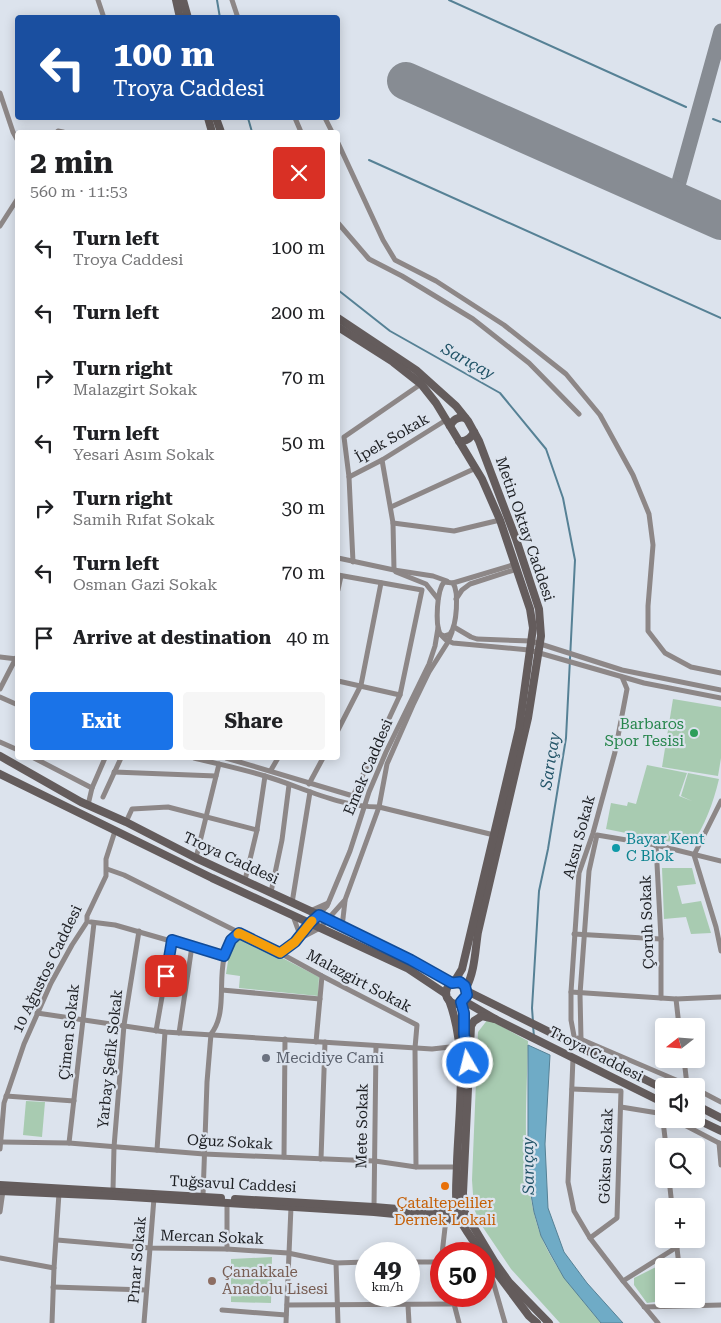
<!DOCTYPE html>
<meta charset="utf-8">
<style>
:root{--surface:#fff;--page:#f6f6f6;--text:#202124;--muted:#757577;--accent:#1a73e8}
body{margin:0;font-family:"Roboto Serif",serif;background:var(--page);color:var(--text);height:100vh;display:flex;flex-direction:column;font-size:19px;white-space:nowrap}
*{box-sizing:border-box;margin:0}
p{font-size:16px;color:var(--muted)}
.icon{flex:none;width:28px;height:28px;fill:none;stroke:currentColor;stroke-width:2;stroke-linecap:round;stroke-linejoin:round}
.map{position:relative;flex:1;overflow:hidden}
.drawer{position:absolute;left:15px;top:130px;width:325px;height:630px;display:flex;flex-direction:column;background:var(--surface);border-radius:5px;box-shadow:0 2px 12px #0003}
.drawer>*{flex:none}
.hud{position:absolute;left:15px;top:15px;width:325px;height:105px;border-radius:5px;box-shadow:0 2px 12px #0003;background:#1a4fa0;color:#fff;overflow:hidden}
.needle{width:32px;rotate:253deg}
.tools{position:absolute;left:655px;top:1018px;display:grid;gap:10px}
.tools a{display:grid;place-items:center;width:50px;height:50px;border-radius:5px;background:var(--surface);box-shadow:0 2px 12px #0003;font-size:25px}
.speed{position:absolute;left:355px;top:1242px;display:flex;gap:10px;font-size:25px;font-weight:700;text-align:center}
.speed>*{display:grid;place-content:center;width:65px;height:65px;border-radius:50%;background:var(--surface);box-shadow:0 2px 12px #0003;line-height:1}
.speed small{font-size:12px;font-weight:400}
.speed .limit{border:8px solid #d22;background:#fff;color:#111}
.pin{position:absolute;display:grid;place-items:center;width:42px;height:42px;color:#fff;margin:-21px;border-radius:10px;box-shadow:0 2px 8px #0006}
.me{position:absolute;width:55px;margin:-28px;rotate:352deg;stroke-linejoin:round;filter:drop-shadow(0 0 4px #0008)}
.turn{display:flex;align-items:center;gap:18px;height:105px;padding:0 15px;font-size:22px}
.turn .icon{width:65px;height:65px;stroke-width:2.5}
.turn b{display:block;font-size:35px;line-height:42px}
.round{display:grid;place-items:center;flex:none;width:52px;height:52px;border-radius:5px;background:var(--page)}
.summary{display:flex;align-items:center;justify-content:space-between;height:85px;padding:0 15px}
h1{font-size:30px;font-weight:700;line-height:38px}
.button{display:flex;gap:10px;margin-top:auto;padding:10px 15px}
.button a{flex:1;height:58px;border-radius:5px;background:var(--accent);color:#fff;font-size:20px;font-weight:700;line-height:58px;text-align:center}
.button a+a{background:var(--page);color:var(--text)}
ul{padding:0;list-style:none}
li{display:flex;align-items:center;gap:15px;height:65px;padding:0 15px}
li div{flex:1}
li b{display:block;font-size:19px}
li em{font-style:normal}
.map>svg:first-child{display:block}
.green{fill:#a8cbb1}
.water{fill:#6fabc6;stroke:#568195}
.lines{fill:none;stroke-linecap:round;stroke-linejoin:round}
.stream{stroke:#568195;stroke-width:2}
.taxiway{stroke:#878c93;stroke-width:15}
.runway{stroke:#878c93;stroke-width:38}
.street{stroke:#8d8787;stroke-width:5}
.secondary{stroke:#645c5c;stroke-width:8}
.route-casing{stroke:#114b97;stroke-width:12}
.route{stroke:#1a73e8;stroke-width:9}
.slow{stroke:#f59e0b;stroke-width:9}
.leisure-dot{fill:#2e9e5b;stroke:#dce3ed;stroke-width:2}
.culture-dot{fill:#0f9aa8;stroke:#dce3ed;stroke-width:2}
.worship-dot{fill:#6b7280;stroke:#dce3ed;stroke-width:2}
.food-dot{fill:#e8710a;stroke:#dce3ed;stroke-width:2}
.education-dot{fill:#8d6e63;stroke:#dce3ed;stroke-width:2}
.labels{text-anchor:middle;dominant-baseline:central;stroke-width:4.5;stroke-linejoin:round;paint-order:stroke}
.street-label{font-size:15px;fill:#1d1f23;stroke:#dce3ed}
.leisure-label{font-size:15px;fill:#27864d;stroke:#dce3ed;text-anchor:end}
.culture-label{font-size:15px;fill:#0d838f;stroke:#dce3ed;text-anchor:start}
.worship-label{font-size:15px;fill:#5b616d;stroke:#dce3ed;text-anchor:start}
.food-label{font-size:15px;fill:#c56008;stroke:#dce3ed}
.education-label{font-size:15px;fill:#785e54;stroke:#dce3ed;text-anchor:start}
.water-label{font-size:16px;font-style:italic;fill:#215367;stroke:#dce3ed}
</style>
<div class="map">
<svg width="721" height="1323" viewBox="0 0 721 1323">
<rect width="100%" height="100%" fill="#dce3ed"/>
<!-- green -->
<g class="green">
<polygon points="673,699 721,707 721,758 718,776 662,767"/>
<path d="M 647,765 L 687,773 L 679,796 L 692,801 L 681,796 L 688,773 L 719,779 C 713,804 705,825 691,846 L 606,829 L 611,803 L 627,806 L 628,802 L 636,804 Z"/>
<polygon points="662,868 692,868 696,884 677,886 682,904 701,901 711,933 691,934 686,917 664,919"/>
<polygon points="244,938 319,977 318,996 239,988 240,976 226,974 230,948 237,939"/>
<path d="M 488,1019 L 528,1041 C 527,1103 518,1194 547,1249 C 561,1277 582,1299 601,1323 L 560,1323 L 511,1269 L 482,1226 L 474,1209 L 472,1180 L 478,1032 Z"/>
<polygon points="26,1101 45,1102 42,1137 23,1135"/>
<polygon points="272,1257 271,1303 231,1302 231,1259"/>
<polygon points="668,1261 671,1262 673,1266 664,1266 664,1299 676,1299 647,1303 634,1285 634,1278"/>
</g>
<!-- water -->
<polygon class="water" points="528,1045 550,1055 545,1144 548,1208 564,1252 587,1283 623,1323 601,1323 564,1278 551,1255 541,1236 534,1212 529,1183 528,1154"/>
<g class="lines">
<!-- stream -->
<g class="stream">
<polyline points="217,0 220,18"/>
<polyline points="449,0 686,107"/>
<polyline points="248,118 252,132"/>
<polyline points="713,119 721,122"/>
<polyline points="369,160 721,318"/>
<polyline points="338,290 390,331 500,393 546,449 563,498 575,560 566,738 548,849 539,891 532,1008 533,1022"/>
<polyline points="533,1026 534,1036"/>
</g>
<!-- taxiway -->
<polyline class="taxiway" points="674,200 721,31"/>
<!-- runway -->
<polyline class="runway" points="406,81 721,221"/>
<!-- street -->
<g class="street">
<polyline points="98,0 104,18"/>
<polyline points="232,0 238,18"/>
<polyline points="0,93 13,132 18,141"/>
<polyline points="295,118 301,132"/>
<polyline points="325,118 332,132"/>
<polyline points="57,132 58,131 63,132"/>
<polyline points="338,143 383,240 395,260 436,281 504,325 566,374 600,415 633,475 649,514 653,545 648,606 648,631 665,653 691,667 721,673"/>
<polyline points="338,223 369,259 402,276 473,319 529,363 579,414"/>
<polyline points="0,226 18,198"/>
<polyline points="382,460 393,523 394,570"/>
<polyline points="349,477 382,460 446,420"/>
<polyline points="391,507 476,468"/>
<polyline points="393,523 454,531 500,520"/>
<polyline points="338,558 394,570 433,576 447,581"/>
<polyline points="353,562 349,477 344,437 421,384"/>
<polyline points="396,572 426,584 438,599"/>
<path d="M 444,582 L 453,583 C 459,592 457,625 450,634 L 444,636 L 440,634 C 435,623 437,590 444,582 Z"/>
<polyline points="453,583 516,564"/>
<polyline points="338,590 341,576"/>
<polyline points="456,599 462,590 470,584 517,569"/>
<polyline points="454,627 471,637 477,639 531,641 622,670 721,690"/>
<polyline points="440,634 446,640 453,643 529,650 644,683 721,698"/>
<polyline points="0,657 17,659"/>
<polyline points="338,681 400,695"/>
<polyline points="0,689 16,658"/>
<polyline points="0,697 18,705"/>
<polyline points="338,730 361,685 381,583"/>
<polyline points="0,742 18,750"/>
<polyline points="34,758 92,788"/>
<path d="M 194,758 C 218,764 242,769 265,776 C 302,787 339,807 379,807 L 494,835"/>
<polyline points="226,758 353,796 400,695 422,590 338,575"/>
<polyline points="271,770 278,758"/>
<polyline points="114,772 216,776"/>
<polyline points="309,784 323,758"/>
<polyline points="103,797 121,758"/>
<polyline points="721,801 694,855 716,927 721,951"/>
<polyline points="88,805 92,788 105,758"/>
<polyline points="126,822 132,809 168,807 257,830"/>
<polyline points="656,845 661,939 661,998"/>
<polyline points="196,858 219,764"/>
<polyline points="107,869 124,875 280,953 322,976 417,1025 415,1048 416,1167"/>
<polyline points="245,880 257,830 265,776"/>
<polyline points="271,892 282,840 289,785"/>
<polyline points="292,903 310,792"/>
<polyline points="310,911 328,903"/>
<polyline points="293,916 300,935"/>
<polyline points="91,922 115,925 223,956"/>
<polyline points="342,927 345,901"/>
<polyline points="574,934 661,939"/>
<polyline points="297,939 310,923 327,906 350,851 369,792 386,752 429,664 435,646 438,628"/>
<polyline points="280,953 295,941 320,928 345,900 379,807 387,764 413,705 429,672 448,642 452,632"/>
<polyline points="222,990 320,999"/>
<polyline points="571,992 676,999 721,997"/>
<polyline points="676,999 679,1026"/>
<polyline points="37,1013 165,1032 432,1049 459,1046"/>
<polyline points="156,1031 172,940"/>
<polyline points="179,1033 192,946"/>
<polyline points="574,1036 571,1020 571,992 579,873 593,833 615,752 627,689 622,677"/>
<polyline points="578,1038 690,1086"/>
<polyline points="581,1039 580,994 589,871 597,835 656,845 721,861"/>
<polyline points="316,1042 322,976"/>
<polyline points="573,1058 568,1182 574,1211 590,1238 623,1281 658,1323"/>
<polyline points="684,1059 687,1085"/>
<polyline points="572,1089 621,1091 617,1218 590,1238"/>
<polyline points="696,1089 721,1102"/>
<polyline points="6,1096 74,1101"/>
<polyline points="621,1107 664,1114"/>
<polyline points="662,1113 666,1146"/>
<polyline points="673,1119 721,1144"/>
<polyline points="1,1142 69,1143 204,1154 375,1161 416,1167 457,1167"/>
<polyline points="69,1143 94,923"/>
<polyline points="719,1143 721,1165"/>
<polyline points="0,1149 4,1103 24,1044 51,983 72,945 87,922 87,916 106,876 106,859 115,831"/>
<polyline points="157,1150 165,1032"/>
<polyline points="284,1157 285,1039"/>
<polyline points="321,1159 325,1042"/>
<polyline points="669,1179 672,1206"/>
<polyline points="113,1190 114,1147 124,1025 139,931"/>
<path d="M 203,1196 L 207,1082 L 211,1034 C 233,1006 208,959 239,933"/>
<polyline points="227,1203 227,1249"/>
<polyline points="374,1207 376,1046"/>
<polyline points="0,1212 3,1191"/>
<polyline points="676,1239 679,1266"/>
<polyline points="57,1240 150,1248 227,1249 288,1253 336,1263 366,1262"/>
<polyline points="442,1254 446,1219"/>
<polyline points="0,1258 54,1268"/>
<polyline points="409,1262 440,1262"/>
<polyline points="336,1263 338,1323"/>
<polyline points="490,1266 490,1271 505,1323"/>
<polyline points="623,1281 677,1247"/>
<polyline points="53,1287 146,1290"/>
<polyline points="452,1296 459,1323"/>
<polyline points="287,1305 455,1304"/>
<polyline points="408,1305 409,1323"/>
<polyline points="644,1307 721,1305"/>
<polyline points="222,1310 286,1315"/>
<polyline points="52,1323 54,1268 59,1193"/>
<polyline points="144,1323 154,1198"/>
<polyline points="286,1323 291,1207"/>
</g>
<!-- secondary -->
<g class="secondary">
<polyline points="176,0 180,18"/>
<polyline points="183,0 188,18"/>
<polyline points="208,118 212,132"/>
<polyline points="216,118 221,132"/>
<path d="M 338,318 L 416,370 L 456,406 L 468,421 L 479,441 L 516,539 L 539,609 L 541,636 L 528,718 L 478,932 C 475,951 475,971 466,988"/>
<polyline points="338,327 393,362 421,384 436,403 482,479 500,520 530,609 533,628 519,729 462,969 454,982"/>
<path d="M 450,426 C 453,420 458,416 465,418"/>
<path d="M 459,441 C 466,442 471,438 474,432"/>
<polyline points="0,756 81,802 126,822 196,858 319,915 411,960 452,983"/>
<polyline points="0,774 212,878 407,968 446,994"/>
<circle cx="457" cy="993" r="11"/>
<polyline points="467,991 664,1089"/>
<path d="M 449,1000 C 468,1051 459,1109 457,1162 C 457,1175 454,1203 458,1215 C 462,1227 475,1242 482,1254"/>
<polyline points="464,1001 495,1019 664,1103"/>
<polyline points="461,1002 464,1013 466,1046"/>
<polyline points="495,1019 482,1016 474,1021 471,1026 463,1193 464,1211 494,1261 509,1282 549,1323"/>
<polyline points="696,1105 721,1118"/>
<polyline points="696,1119 721,1131"/>
<polyline points="0,1185 221,1198"/>
<polyline points="0,1191 114,1196 374,1212 446,1219 462,1223 468,1219"/>
<polyline points="235,1199 374,1207 458,1214 464,1211"/>
<polyline points="484,1256 529,1316 537,1323"/>
</g>
</g>
<g class="lines">
<defs>
<polyline id="route" points="166,976 172,940 224,956 231,940 239,933 280,953 295,942 310,923 319,915 411,960 452,983 460,982 465,986 467,995 461,1002 464,1013 464,1034 468,1063"/>
</defs>
<!-- route casing -->
<use href="#route" class="route-casing"/>
<!-- route -->
<use href="#route" class="route"/>
<!-- slow -->
<polyline class="slow" points="238,934 239,933 280,953 295,942 312,921"/>
</g>
<!-- markers -->
<circle class="leisure-dot" cx="694" cy="733" r="5"/>
<circle class="culture-dot" cx="616" cy="848" r="5"/>
<circle class="worship-dot" cx="266" cy="1058" r="5"/>
<circle class="food-dot" cx="445" cy="1186" r="5"/>
<circle class="education-dot" cx="212" cy="1281" r="5"/>
<g class="labels">
<!-- street labels -->
<g class="street-label">
<text transform="translate(392 438) rotate(-30)">İpek Sokak</text>
<text transform="translate(525 529) rotate(71)">Metin Oktay Caddesi</text>
<text transform="translate(368 767) rotate(-67)">Emek Caddesi</text>
<text transform="translate(579 837) rotate(-75)">Aksu Sokak</text>
<text transform="translate(231 858) rotate(25)">Troya Caddesi</text>
<text transform="translate(647 922) rotate(-92)">Çoruh Sokak</text>
<text transform="translate(47 969) rotate(-64)">10 Ağustos Caddesi</text>
<text transform="translate(359 981) rotate(28)">Malazgirt Sokak</text>
<text transform="translate(69 1032) rotate(-84)">Çimen Sokak</text>
<text transform="translate(596 1054) rotate(27)">Troya Caddesi</text>
<text transform="translate(110 1059) rotate(-84)">Yarbay Şefik Sokak</text>
<text transform="translate(362 1126) rotate(-89)">Mete Sokak</text>
<text transform="translate(230 1142) rotate(3)">Oğuz Sokak</text>
<text transform="translate(606 1156) rotate(-88)">Göksu Sokak</text>
<text transform="translate(233 1184) rotate(3)">Tuğsavul Caddesi</text>
<text transform="translate(212 1237) rotate(2)">Mercan Sokak</text>
<text transform="translate(137 1260) rotate(-85)">Pınar Sokak</text>
</g>
<!-- leisure labels -->
<g class="leisure-label">
<text x="684" y="724">Barbaros<tspan x="684" dy="17">Spor Tesisi</tspan></text>
</g>
<!-- culture labels -->
<g class="culture-label">
<text x="626" y="839">Bayar Kent<tspan x="626" dy="17">C Blok</tspan></text>
</g>
<!-- worship labels -->
<g class="worship-label">
<text x="276" y="1058">Mecidiye Cami</text>
</g>
<!-- food labels -->
<g class="food-label">
<text x="445" y="1203">Çataltepeliler<tspan x="445" dy="17">Dernek Lokali</tspan></text>
</g>
<!-- education labels -->
<g class="education-label">
<text x="222" y="1272">Çanakkale<tspan x="222" dy="17">Anadolu Lisesi</tspan></text>
</g>
<!-- water labels -->
<g class="water-label">
<text transform="translate(468 361) rotate(29)">Sarıçay</text>
<text transform="translate(550 761) rotate(-81)">Sarıçay</text>
<text transform="translate(528 1166) rotate(-91)">Sarıçay</text>
</g>
</g>
</svg>
<div class="tools">
<a><svg class="needle" viewBox="-14 -14 28 28"><path d="M0-13l5 13h-10z" fill="#e53935"/><path d="M0 13l5-13h-10z" fill="#757577"/></svg></a>
<a><svg class="icon" aria-label="sound" viewBox="0 0 24 24"><path d="M4 9h4l5-4v14l-5-4H4zM17 9q2 3 0 6"/></svg></a>
<a><svg class="icon" aria-label="search" viewBox="0 0 24 24"><circle cx="10" cy="10" r="6"/><path d="M15 15l6 6"/></svg></a>
<a>+</a>
<a>−</a>
</div>
<div class="speed"><div>49<small>km/h</small></div><div class="limit">50</div></div>
<div class="pin" style="left:166px;top:976px;background:#d93025"><svg class="icon" aria-label="arrive" viewBox="0 0 24 24"><path d="M6 21V4h12l-3 4 3 4H6"/></svg></div>
<svg class="me" style="left:468px;top:1063px" viewBox="-20 -20 40 40"><circle r="17" fill="#1a73e8" stroke="#fff" stroke-width="3"/><path d="M0-11L8 9 0 5-8 9z" fill="#fff"/></svg>
<div class="hud">
<div class="turn"><svg class="icon" aria-label="left" viewBox="0 0 24 24"><path d="M17 20v-9H6M10 6l-5 5 5 5"/></svg><div><b>100 m</b>Troya Caddesi</div></div>
</div>
<section class="drawer">
<div class="summary"><div><h1>2 min</h1><p>560 m · 11:53</p></div><a class="round" style="background:#d93025;color:#fff"><svg class="icon" aria-label="close" viewBox="0 0 24 24"><path d="M6 6l12 12M18 6L6 18"/></svg></a></div>
<ul>
<li><svg class="icon" aria-label="left" viewBox="0 0 24 24"><path d="M17 20v-9H6M10 6l-5 5 5 5"/></svg><div><b>Turn left</b><p>Troya Caddesi</p></div><em>100 m</em></li>
<li><svg class="icon" aria-label="left" viewBox="0 0 24 24"><path d="M17 20v-9H6M10 6l-5 5 5 5"/></svg><div><b>Turn left</b></div><em>200 m</em></li>
<li><svg class="icon" aria-label="right" viewBox="0 0 24 24"><path d="M7 20v-9h11M14 6l5 5-5 5"/></svg><div><b>Turn right</b><p>Malazgirt Sokak</p></div><em>70 m</em></li>
<li><svg class="icon" aria-label="left" viewBox="0 0 24 24"><path d="M17 20v-9H6M10 6l-5 5 5 5"/></svg><div><b>Turn left</b><p>Yesari Asım Sokak</p></div><em>50 m</em></li>
<li><svg class="icon" aria-label="right" viewBox="0 0 24 24"><path d="M7 20v-9h11M14 6l5 5-5 5"/></svg><div><b>Turn right</b><p>Samih Rıfat Sokak</p></div><em>30 m</em></li>
<li><svg class="icon" aria-label="left" viewBox="0 0 24 24"><path d="M17 20v-9H6M10 6l-5 5 5 5"/></svg><div><b>Turn left</b><p>Osman Gazi Sokak</p></div><em>70 m</em></li>
<li><svg class="icon" aria-label="arrive" viewBox="0 0 24 24"><path d="M6 21V4h12l-3 4 3 4H6"/></svg><div><b>Arrive at destination</b></div><em>40 m</em></li>
</ul>
<div class="button"><a>Exit</a><a>Share</a></div>
</section>
</div>
